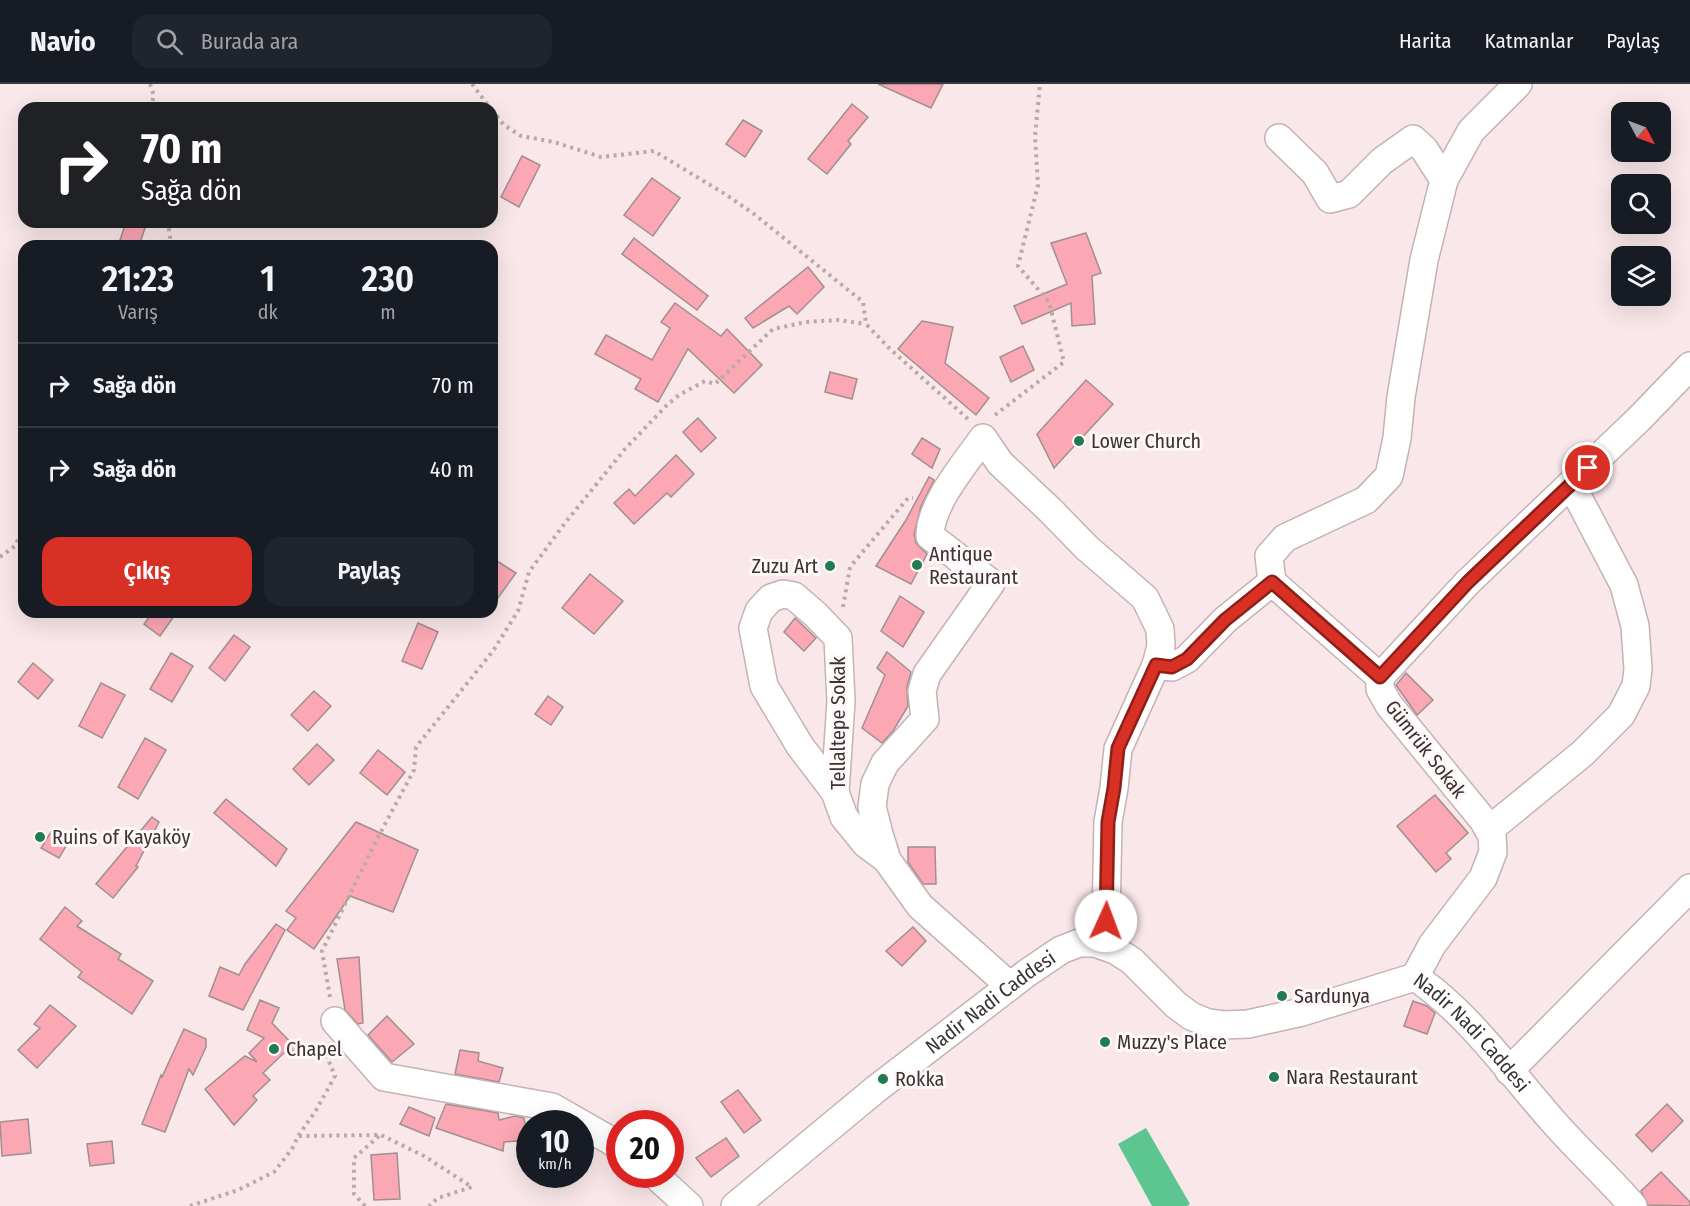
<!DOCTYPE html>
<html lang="tr">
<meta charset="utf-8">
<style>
:root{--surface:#171b24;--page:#20242c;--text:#f1f3f6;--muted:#9ea1a6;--line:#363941;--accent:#d93025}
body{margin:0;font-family:"Fira Sans Condensed",sans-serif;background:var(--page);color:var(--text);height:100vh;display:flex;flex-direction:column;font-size:22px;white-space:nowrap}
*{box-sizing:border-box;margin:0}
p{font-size:20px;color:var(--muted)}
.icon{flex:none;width:33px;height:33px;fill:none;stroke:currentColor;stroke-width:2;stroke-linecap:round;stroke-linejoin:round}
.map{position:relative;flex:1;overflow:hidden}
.sheet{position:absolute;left:18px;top:156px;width:480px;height:378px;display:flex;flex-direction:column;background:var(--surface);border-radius:18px;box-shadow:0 6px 24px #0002}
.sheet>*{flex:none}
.guide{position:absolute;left:18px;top:18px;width:480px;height:126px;border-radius:18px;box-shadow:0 6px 24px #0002;background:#202124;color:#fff;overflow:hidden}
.needle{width:39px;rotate:131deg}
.fabs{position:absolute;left:1611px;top:18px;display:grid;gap:12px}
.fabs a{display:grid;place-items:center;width:60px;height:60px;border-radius:12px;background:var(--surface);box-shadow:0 6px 24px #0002;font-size:30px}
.speed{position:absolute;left:516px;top:1026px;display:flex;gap:12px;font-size:30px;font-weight:700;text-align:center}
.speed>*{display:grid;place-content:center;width:78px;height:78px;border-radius:50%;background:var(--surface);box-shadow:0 6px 24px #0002;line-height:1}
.speed small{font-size:15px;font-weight:400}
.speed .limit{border:9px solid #d22;background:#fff;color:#111}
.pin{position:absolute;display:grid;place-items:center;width:51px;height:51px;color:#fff;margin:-26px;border:3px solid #fff;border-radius:50%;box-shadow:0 2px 6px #0007}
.me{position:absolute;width:66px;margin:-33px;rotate:2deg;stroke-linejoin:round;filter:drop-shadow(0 0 4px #0008)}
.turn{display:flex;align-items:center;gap:21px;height:126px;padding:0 24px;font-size:27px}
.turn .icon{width:78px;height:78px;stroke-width:2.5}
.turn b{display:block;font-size:42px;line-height:51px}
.eta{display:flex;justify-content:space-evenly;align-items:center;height:102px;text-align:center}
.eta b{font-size:36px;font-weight:600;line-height:42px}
.primary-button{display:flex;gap:12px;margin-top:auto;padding:12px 24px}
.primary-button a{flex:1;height:69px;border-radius:18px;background:var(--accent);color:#fff;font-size:24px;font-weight:600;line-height:69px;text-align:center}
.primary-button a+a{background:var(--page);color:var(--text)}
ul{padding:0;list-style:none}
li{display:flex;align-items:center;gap:18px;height:84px;padding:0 24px;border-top:2px solid var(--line)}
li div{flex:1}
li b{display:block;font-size:22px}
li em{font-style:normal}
header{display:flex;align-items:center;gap:36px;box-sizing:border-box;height:84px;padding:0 30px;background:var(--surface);border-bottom:2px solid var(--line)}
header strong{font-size:28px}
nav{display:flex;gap:33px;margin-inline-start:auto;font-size:21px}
.search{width:420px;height:54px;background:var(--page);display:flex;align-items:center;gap:15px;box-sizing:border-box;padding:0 21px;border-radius:18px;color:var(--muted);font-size:22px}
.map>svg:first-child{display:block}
.water{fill:#5dc690}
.building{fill:#fca7b4;stroke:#a08f91;stroke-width:1.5}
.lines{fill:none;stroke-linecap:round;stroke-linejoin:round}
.minor-casing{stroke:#c4b3b5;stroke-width:30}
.path{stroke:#b8a9ab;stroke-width:4;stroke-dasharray:3 4.5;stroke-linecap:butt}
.minor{stroke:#fff;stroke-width:27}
.route-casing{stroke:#8d1f18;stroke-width:15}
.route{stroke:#d93025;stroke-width:10}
.poi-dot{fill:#1f7b51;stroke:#fff7f8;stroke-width:2}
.labels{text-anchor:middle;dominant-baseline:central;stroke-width:6;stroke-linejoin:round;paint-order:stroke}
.poi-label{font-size:20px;fill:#3a3334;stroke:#fff7f8;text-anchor:start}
.street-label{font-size:20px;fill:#3a3334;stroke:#fff7f8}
</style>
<header>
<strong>Navio</strong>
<div class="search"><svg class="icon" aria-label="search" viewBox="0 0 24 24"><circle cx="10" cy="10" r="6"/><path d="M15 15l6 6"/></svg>Burada ara</div>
<nav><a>Harita</a><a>Katmanlar</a><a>Paylaş</a></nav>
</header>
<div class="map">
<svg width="1690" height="1122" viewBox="0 0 1690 1122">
<rect width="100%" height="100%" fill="#f9e7e9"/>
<!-- water -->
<polygon class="water" points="1146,1044 1190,1120 1187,1122 1152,1122 1118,1060"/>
<!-- building -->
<g class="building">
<polygon points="878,0 943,0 931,24"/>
<polygon points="852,20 868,33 848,57 851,60 827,90 808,75"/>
<polygon points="743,36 762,47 745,73 726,60"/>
<polygon points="522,72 540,81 519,123 501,113"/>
<polygon points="652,94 680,114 653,152 624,131"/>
<polygon points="126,138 147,138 139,162 118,162"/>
<polygon points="1086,149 1101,189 1092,192 1095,240 1072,242 1071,219 1022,240 1014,222 1067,200 1051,159"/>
<polygon points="634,154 708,212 697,226 622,170"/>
<polygon points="808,183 824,203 797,230 789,222 753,244 745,234"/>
<polygon points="675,219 721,252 727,245 762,281 734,309 688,265 658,318 635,305 641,295 595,270 606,251 652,276 670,244 661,238"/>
<polygon points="922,237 953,243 945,279 989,314 976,331 898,265"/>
<polygon points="1023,262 1034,286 1011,298 1000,273"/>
<polygon points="830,288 857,295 852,315 825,308"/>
<polygon points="1086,296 1113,320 1054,384 1037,350"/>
<polygon points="698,334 716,354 701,368 683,348"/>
<polygon points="922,354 940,365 932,384 912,370"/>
<polygon points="676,371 694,390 671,413 667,409 634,440 614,419 629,405 635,412"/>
<polygon points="929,393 934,396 921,422 914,450 916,459 927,470 911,500 876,482 906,436"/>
<polygon points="492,474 516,489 492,522"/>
<polygon points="590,490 623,517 594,550 562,524"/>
<polygon points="900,512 924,528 903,563 881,547"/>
<polygon points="153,528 177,528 160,552 144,540"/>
<polygon points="795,534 816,554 804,567 784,548"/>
<polygon points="418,539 438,548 422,585 402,577"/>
<polygon points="234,551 250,563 225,597 209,584"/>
<polygon points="887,568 911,588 907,603 908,622 893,647 882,659 862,644 885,591 877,584"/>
<polygon points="171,569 193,582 172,618 150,605"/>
<polygon points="33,579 53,596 38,615 18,598"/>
<polygon points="1406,589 1433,616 1417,631 1396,601"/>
<polygon points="101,599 125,611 102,654 79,642"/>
<polygon points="314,607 331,622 308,647 291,631"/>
<polygon points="548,612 563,623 551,641 535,630"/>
<polygon points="145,654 166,666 138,715 118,703"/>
<polygon points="317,660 334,676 309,701 293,685"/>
<polygon points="378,666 405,688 387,711 360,689"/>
<polygon points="1435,711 1468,749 1446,769 1451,775 1436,788 1397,742"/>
<polygon points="226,715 287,765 276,782 214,729"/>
<polygon points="152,733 159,738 136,782 138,783 113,814 96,800"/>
<polygon points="356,738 418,766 393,828 350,812 314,865 287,846 296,834 286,827"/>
<polygon points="51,748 69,757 59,774 41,764"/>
<polygon points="908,763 935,763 936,800 923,800 908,778"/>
<polygon points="65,823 82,837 77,842 121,870 118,875 153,897 132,930 78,893 82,888 40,855"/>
<polygon points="276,840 285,846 243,926 209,912 220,883 239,891 245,880"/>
<polygon points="913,843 926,857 902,882 886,867"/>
<polygon points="359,873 363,939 358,940 345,926 337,875"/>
<polygon points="260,916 279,924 272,939 302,970 288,965 263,989 270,996 253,1012 257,1016 234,1041 205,1005 245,972 257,978 249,969 264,954 247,946"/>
<polygon points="1413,917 1427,922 1435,929 1427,950 1404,942"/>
<polygon points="50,921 76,942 37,984 18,966 40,944 34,940"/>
<polygon points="387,932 414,960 392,978 368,951"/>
<polygon points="184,945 206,955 206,963 193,991 189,985 165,1048 142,1040 161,991 162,993"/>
<polygon points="460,966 479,969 478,977 503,984 499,998 455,990"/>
<polygon points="738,1006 761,1036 744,1049 721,1018"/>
<polygon points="446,1020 498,1029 499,1036 515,1032 524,1034 528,1056 504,1058 503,1067 436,1044"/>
<polygon points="1667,1020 1683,1037 1652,1068 1636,1051"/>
<polygon points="409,1023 435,1034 429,1052 400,1040"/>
<polygon points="28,1035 31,1069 2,1072 0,1038"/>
<polygon points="726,1054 739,1072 711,1093 696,1074"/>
<polygon points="112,1057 114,1079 90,1082 87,1060"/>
<polygon points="397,1069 400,1115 374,1116 371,1071"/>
<polygon points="1661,1088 1690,1118 1690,1122 1648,1121 1641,1107"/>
</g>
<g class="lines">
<defs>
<g id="minor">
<polyline points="1279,54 1315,89 1330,115 1349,110 1382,77 1413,55 1424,65 1444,96"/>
<polyline points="1156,581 1172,583 1187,575 1225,536 1272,498"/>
<polyline points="1380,593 1272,498 1269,472 1285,454 1366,416 1389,392 1397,354 1401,313 1424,176 1444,96 1471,47 1518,0"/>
<polyline points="835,708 800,662 764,602 753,544 759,527 771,514 783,510 794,512 816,531 838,554 841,617 835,708 844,733 866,760 886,775"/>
<polyline points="1489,746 1583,669 1621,631 1636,602 1638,585 1635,542 1624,501 1571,400"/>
<polyline points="1415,893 1432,861 1483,794 1493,768 1492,752 1483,736 1389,621 1380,605 1380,593 1468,498 1639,335 1690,282"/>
<path d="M 1010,902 L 920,822 L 887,776 L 879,750 L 872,723 L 875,700 L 885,679 L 925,635 L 922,607 L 927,590 L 991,499 L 930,452 C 930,420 965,380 983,354 L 1000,379 L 1050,426 L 1087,464 L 1145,514 L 1160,545 L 1161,562 L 1156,581 L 1118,665 L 1114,704 L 1108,738 L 1106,837 L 1095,859"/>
<polyline points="335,937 384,993 552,1023 620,1062"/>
<polyline points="1509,987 1690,804"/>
<polyline points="654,1090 689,1122"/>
<path id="s1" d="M 735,1122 L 876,1005 L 1027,889 L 1061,866 L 1079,859 L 1095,859 L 1115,866 L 1132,877 L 1176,921 L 1191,932 L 1208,939 L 1224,941 L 1248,940 L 1302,928 L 1415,893 C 1466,927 1510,988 1551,1035 C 1577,1065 1607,1092 1633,1122"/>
</g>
</defs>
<!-- minor casing -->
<use href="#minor" class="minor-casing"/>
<!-- path -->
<g class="path">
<polyline points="472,0 490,24"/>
<polyline points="150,24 154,12 150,0"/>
<polyline points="492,26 504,41 521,52 554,58 601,73 654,67 725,110 754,130 863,218 866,240 890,265 968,335"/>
<polyline points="168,162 170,153 168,138"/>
<polyline points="995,331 1064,278 1049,218 1018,182 1038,101 1035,52 1040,0"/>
<polyline points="0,473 15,462 24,443"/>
<polyline points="843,523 850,483 908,414 913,414"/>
<polyline points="330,913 322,867 377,755 414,686 416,663 493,567 518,527 529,488 565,439 625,365 667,321 679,311 705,297 715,300 773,245 806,238 838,236 866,240"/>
<polyline points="299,1052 381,1051 424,1072 472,1103 438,1114 429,1122"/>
<polyline points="190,1122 238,1106 274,1088 292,1065 298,1052 315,1028 335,992 325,968"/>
<polyline points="365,1122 354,1110 354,1074 380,1051"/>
</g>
<!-- minor -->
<use href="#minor" class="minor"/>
</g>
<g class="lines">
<defs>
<polyline id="route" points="1106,837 1108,738 1114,704 1118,664 1156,581 1172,583 1187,575 1225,536 1272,498 1380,593 1468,498 1588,384"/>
</defs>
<!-- route casing -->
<use href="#route" class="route-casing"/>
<!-- route -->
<use href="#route" class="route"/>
</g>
<!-- markers -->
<g class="poi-dot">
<circle cx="1079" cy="357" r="6"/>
<circle cx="917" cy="481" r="6"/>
<circle cx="830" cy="482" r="6"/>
<circle cx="40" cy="753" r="6"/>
<circle cx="1282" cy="912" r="6"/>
<circle cx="1105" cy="958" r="6"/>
<circle cx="274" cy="965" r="6"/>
<circle cx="1274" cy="993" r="6"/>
<circle cx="883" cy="995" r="6"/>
</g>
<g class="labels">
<!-- poi labels -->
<g class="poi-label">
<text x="1091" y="357">Lower Church</text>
<text x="929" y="470">Antique<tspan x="929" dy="23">Restaurant</tspan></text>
<text x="818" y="482" text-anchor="end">Zuzu Art</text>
<text x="52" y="753">Ruins of Kayaköy</text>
<text x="1294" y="912">Sardunya</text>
<text x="1117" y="958">Muzzy's Place</text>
<text x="286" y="965">Chapel</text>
<text x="1286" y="993">Nara Restaurant</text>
<text x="895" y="995">Rokka</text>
</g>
<!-- street labels -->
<g class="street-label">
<text transform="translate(838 639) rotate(-90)">Tellaltepe Sokak</text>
<text transform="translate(1426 665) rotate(52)">Gümrük Sokak</text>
<text stroke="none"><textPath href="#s1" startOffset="327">Nadir Nadi Caddesi</textPath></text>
<text stroke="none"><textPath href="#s1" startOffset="884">Nadir Nadi Caddesi</textPath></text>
</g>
</g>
</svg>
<div class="fabs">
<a><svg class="needle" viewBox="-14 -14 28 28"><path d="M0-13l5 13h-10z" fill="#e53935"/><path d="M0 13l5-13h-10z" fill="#9ea1a6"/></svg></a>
<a><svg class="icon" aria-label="search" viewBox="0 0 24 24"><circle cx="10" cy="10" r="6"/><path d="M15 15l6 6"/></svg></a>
<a><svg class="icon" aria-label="layers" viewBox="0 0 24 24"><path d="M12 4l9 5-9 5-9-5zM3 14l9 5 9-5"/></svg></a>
</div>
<div class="speed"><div>10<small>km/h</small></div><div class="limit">20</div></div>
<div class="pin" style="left:1588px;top:384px;background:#d93025"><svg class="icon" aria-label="arrive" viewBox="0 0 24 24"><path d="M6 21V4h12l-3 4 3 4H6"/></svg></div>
<svg class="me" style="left:1106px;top:837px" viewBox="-20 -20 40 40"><circle r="19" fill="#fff"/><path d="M0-13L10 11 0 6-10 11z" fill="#d93025"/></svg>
<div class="guide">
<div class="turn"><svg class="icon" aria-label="right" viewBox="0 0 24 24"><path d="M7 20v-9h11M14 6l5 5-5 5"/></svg><div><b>70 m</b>Sağa dön</div></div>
</div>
<section class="sheet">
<div class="eta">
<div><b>21:23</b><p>Varış</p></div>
<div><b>1</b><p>dk</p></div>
<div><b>230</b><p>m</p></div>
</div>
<ul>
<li><svg class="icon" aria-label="right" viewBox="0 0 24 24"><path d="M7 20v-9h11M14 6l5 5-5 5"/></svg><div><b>Sağa dön</b></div><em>70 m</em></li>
<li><svg class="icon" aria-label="right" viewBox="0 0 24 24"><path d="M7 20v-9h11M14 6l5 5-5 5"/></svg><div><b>Sağa dön</b></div><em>40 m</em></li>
</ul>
<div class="primary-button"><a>Çıkış</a><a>Paylaş</a></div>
</section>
</div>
